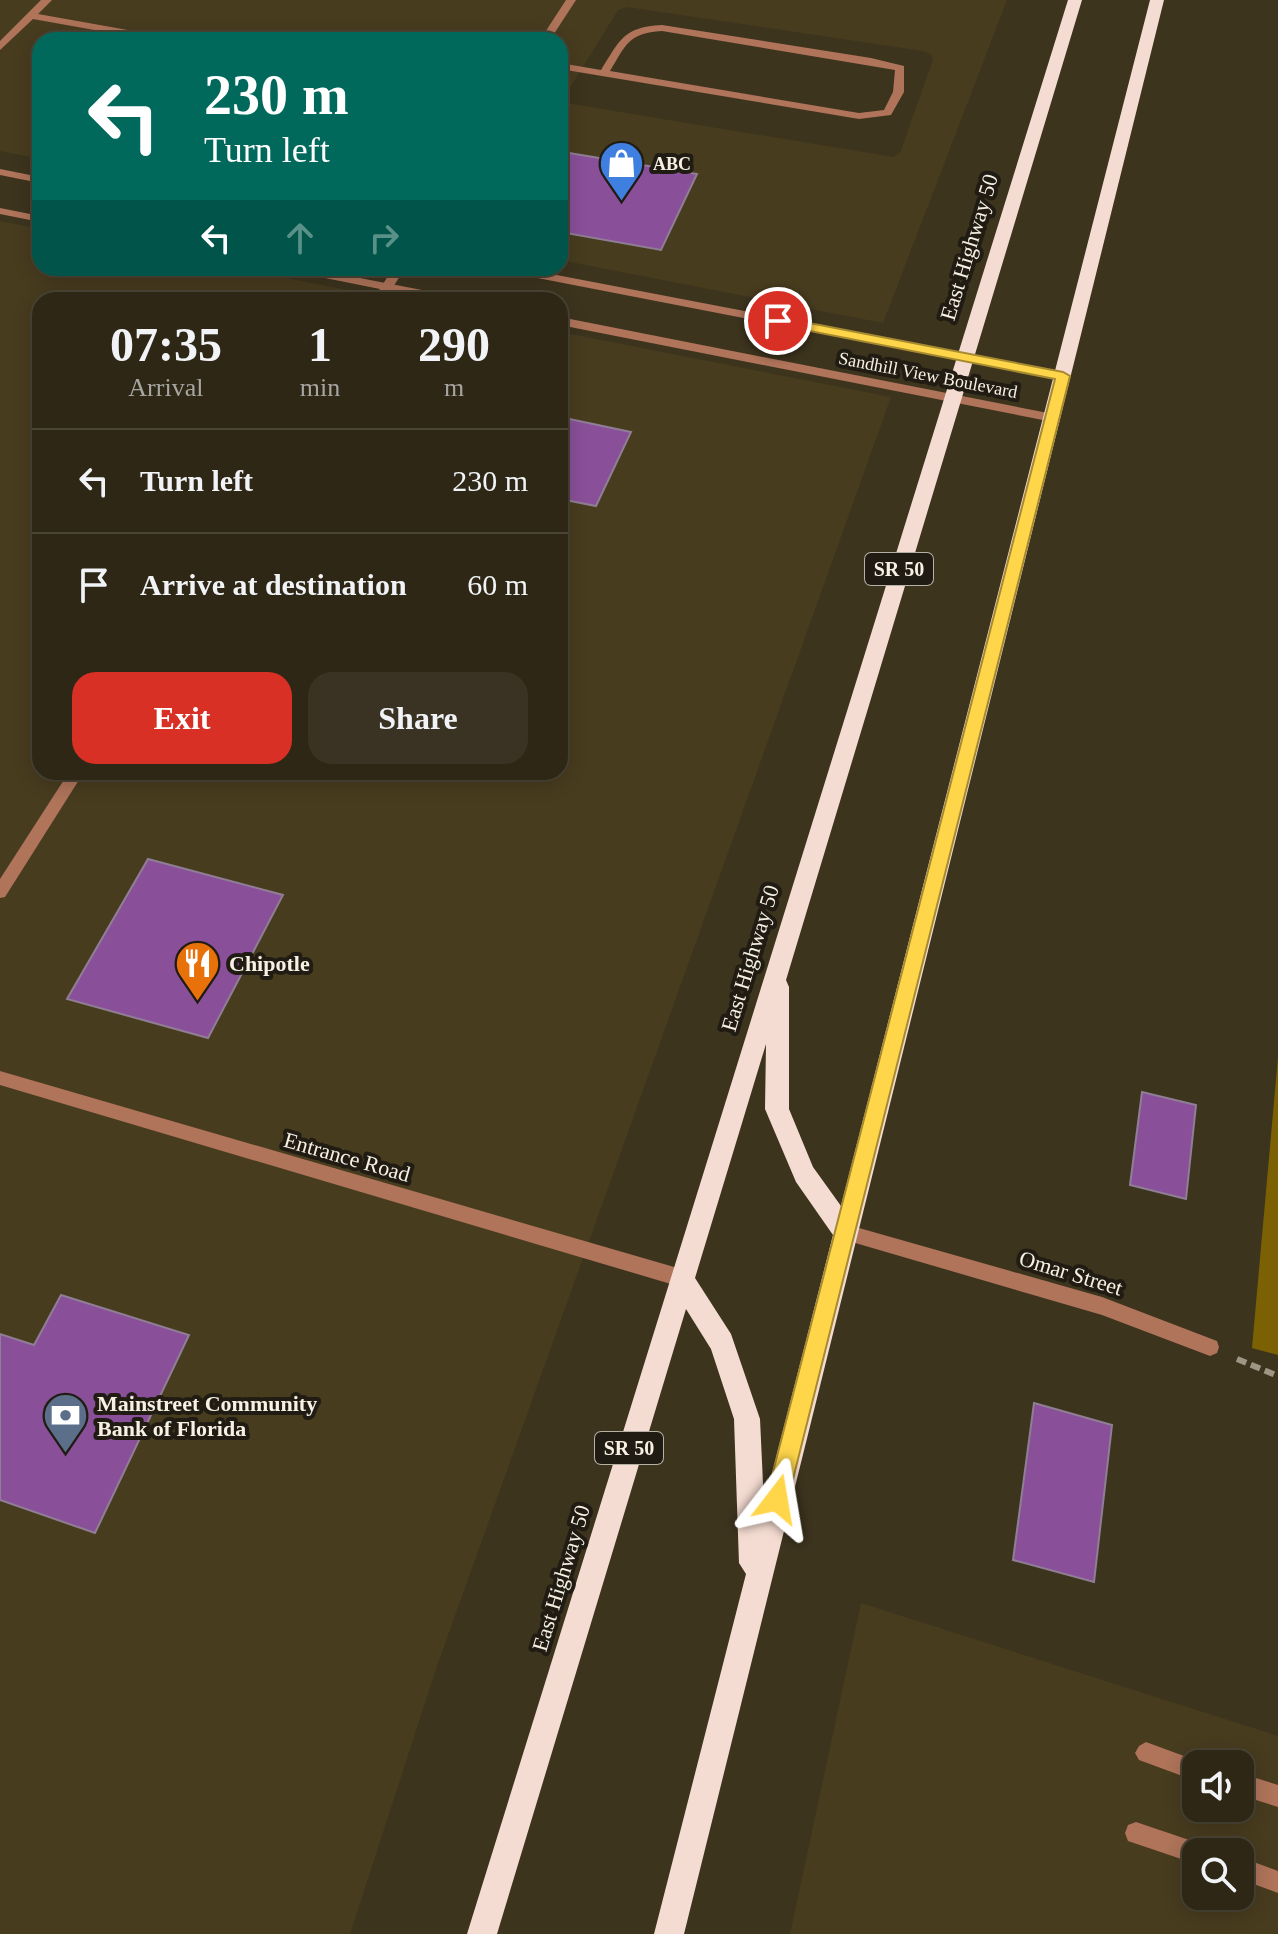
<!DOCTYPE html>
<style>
:root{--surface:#2e2716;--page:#3a3323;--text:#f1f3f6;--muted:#a7a5a1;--line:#494435;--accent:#d93025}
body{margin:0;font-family:"Times New Roman",serif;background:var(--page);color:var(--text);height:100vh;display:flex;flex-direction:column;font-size:30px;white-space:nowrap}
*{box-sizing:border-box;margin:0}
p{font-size:26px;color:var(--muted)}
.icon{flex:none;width:44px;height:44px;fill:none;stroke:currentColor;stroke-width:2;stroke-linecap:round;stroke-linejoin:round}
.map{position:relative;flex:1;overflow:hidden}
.drawer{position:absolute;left:32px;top:292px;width:536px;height:488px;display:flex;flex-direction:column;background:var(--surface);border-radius:24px;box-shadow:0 4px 20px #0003,0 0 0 2px var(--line)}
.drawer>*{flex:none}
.guide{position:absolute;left:32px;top:32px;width:536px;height:244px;border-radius:24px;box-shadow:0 4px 20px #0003,0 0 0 2px var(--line);background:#00695c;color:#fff;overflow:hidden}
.tools{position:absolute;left:1182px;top:1750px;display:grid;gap:16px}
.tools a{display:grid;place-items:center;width:72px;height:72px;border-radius:16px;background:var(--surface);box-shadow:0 4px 20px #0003,0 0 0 2px var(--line);font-size:40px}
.pin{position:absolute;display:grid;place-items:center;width:68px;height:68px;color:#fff;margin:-34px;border:4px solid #fff;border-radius:50%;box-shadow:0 2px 8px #0007}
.me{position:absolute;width:88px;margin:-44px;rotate:14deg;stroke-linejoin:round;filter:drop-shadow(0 0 6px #0008)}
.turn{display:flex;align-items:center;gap:28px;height:168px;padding:0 40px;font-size:36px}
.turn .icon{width:104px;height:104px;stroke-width:2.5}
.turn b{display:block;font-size:56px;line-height:68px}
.lanes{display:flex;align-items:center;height:76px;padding:0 40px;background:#0003;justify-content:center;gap:40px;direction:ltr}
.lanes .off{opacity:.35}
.eta{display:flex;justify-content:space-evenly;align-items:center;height:136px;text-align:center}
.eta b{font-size:48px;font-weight:800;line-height:56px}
.button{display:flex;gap:16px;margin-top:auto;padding:16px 40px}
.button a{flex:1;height:92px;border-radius:24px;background:var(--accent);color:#fff;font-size:32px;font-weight:800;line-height:92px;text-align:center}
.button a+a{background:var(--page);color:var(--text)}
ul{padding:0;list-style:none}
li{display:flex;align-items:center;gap:24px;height:104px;padding:0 40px;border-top:2px solid var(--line)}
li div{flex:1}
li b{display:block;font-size:30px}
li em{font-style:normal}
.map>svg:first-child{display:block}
.built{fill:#483c1f;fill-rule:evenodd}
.forest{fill:#7c6104}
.building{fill:#895099;stroke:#8f7e94;stroke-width:2}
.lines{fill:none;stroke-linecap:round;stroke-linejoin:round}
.path{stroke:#9d9684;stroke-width:6;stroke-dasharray:10 5;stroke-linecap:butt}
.service{fill:#af745a;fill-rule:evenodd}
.minor{fill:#af745a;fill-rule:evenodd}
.tertiary{fill:#af745a;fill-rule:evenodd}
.trunk{fill:#f5dcd2;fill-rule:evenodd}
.route{fill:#ffd54a;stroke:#a68a30;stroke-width:2}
.labels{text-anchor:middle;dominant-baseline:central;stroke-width:8;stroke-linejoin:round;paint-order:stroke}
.far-poi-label{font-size:18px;font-weight:bold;fill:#f6f1e3;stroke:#201c13;text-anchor:start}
.far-street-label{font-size:18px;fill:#f6f1e3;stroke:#201c13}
.shield{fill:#201c13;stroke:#b6b1a5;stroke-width:2}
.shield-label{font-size:20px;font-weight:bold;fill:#f6f1e3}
.street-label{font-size:22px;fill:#f6f1e3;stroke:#201c13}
.poi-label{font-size:22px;font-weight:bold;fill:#f6f1e3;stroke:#201c13;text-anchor:start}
</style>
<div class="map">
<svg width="1278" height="1934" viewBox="0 0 1278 1934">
<rect width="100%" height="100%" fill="#3d341e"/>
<!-- built -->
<g class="built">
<path d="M 0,0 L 1007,0 L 883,323 L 560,260 L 560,40 L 40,40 L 40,159 L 0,151 ZM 627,7 L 923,51 L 932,55 L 933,60 L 900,153 L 893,157 L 566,103 L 563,99 L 618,10 Z"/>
<polygon points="0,221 40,229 40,268 236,268 398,300 40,300 40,772 560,772 560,332 891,397 437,1666 350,1934 0,1934"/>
<path d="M 861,1603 L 1278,1736 L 1278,1934 L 790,1934 ZM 1196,1764 L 1240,1764 L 1240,1808 L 1196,1808 ZM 1196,1852 L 1240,1852 L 1240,1896 L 1196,1896 Z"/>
</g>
<!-- forest -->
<polygon class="forest" points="1278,1057 1278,1355 1252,1348"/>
<!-- building -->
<g class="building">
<polygon points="569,153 697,174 661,250 560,232 560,169"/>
<polygon points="560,417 631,432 596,506 560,499"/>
<polygon points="148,859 283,895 208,1038 67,999"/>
<polygon points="1142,1092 1196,1105 1186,1199 1130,1185"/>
<polygon points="61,1295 189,1335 95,1533 0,1500 0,1334 34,1345"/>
<polygon points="1034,1403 1112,1425 1094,1582 1013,1560"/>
</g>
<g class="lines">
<!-- path -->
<polyline class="path" points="1237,1359 1278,1376"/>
<!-- service -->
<g class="service">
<polygon points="41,0 52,0 38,14 167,37 172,40 150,40 33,19 0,50 0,41"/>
<path d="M 662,25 L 871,58 L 904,66 L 904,92 L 891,115 L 859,119 L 560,69 L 560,63 L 601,70 C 620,40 623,27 662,25 ZM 662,31 L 895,70 L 893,92 L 884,110 L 859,113 L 610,71 C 626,45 628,33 662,31 Z"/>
<polygon points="1146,1742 1203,1763 1196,1764 1196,1781 1139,1760 1135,1753 1139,1746"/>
<polygon points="1240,1773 1278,1785 1278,1807 1240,1795"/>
<polygon points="1136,1822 1204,1845 1206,1852 1196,1852 1196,1864 1128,1841 1125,1833 1128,1825"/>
<polygon points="1240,1857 1278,1871 1278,1893 1240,1879"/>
</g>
<!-- minor -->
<g class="minor">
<polygon points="566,0 576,0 550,40 540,40"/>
<polygon points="393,268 405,268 385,300 373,300"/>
<polygon points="69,772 84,772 5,897 0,898 0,879"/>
<polygon points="0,1071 681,1269 687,1272 690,1278 687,1284 681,1287 0,1085"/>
<polygon points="845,1224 1102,1297 1217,1341 1219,1347 1217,1353 1210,1356 1102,1315 845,1240 839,1238 836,1232 839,1226"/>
</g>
<!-- tertiary -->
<g class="tertiary">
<polygon points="0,169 40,177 40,183 0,175"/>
<polygon points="0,208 40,216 40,222 0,214"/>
<polygon points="284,268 308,268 453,296 459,300 435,300 290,271"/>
<polygon points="496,268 520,268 1063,372 1069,376 1063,380 502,271"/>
<polygon points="560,317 1053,414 1059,418 1053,422 560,325"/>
</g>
<!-- trunk -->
<path class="trunk" d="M 1068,0 L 1082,0 L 786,980 L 789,987 L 789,1109 L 813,1167 L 841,1206 L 1150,0 L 1164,0 L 684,1934 L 654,1934 L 746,1574 L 739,1563 L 734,1419 L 711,1349 L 686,1309 L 497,1934 L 467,1934 ZM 766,1044 L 765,1109 L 796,1182 L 833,1235 L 764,1505 L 760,1419 L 731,1334 L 695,1278 Z"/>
</g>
<!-- route -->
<polygon class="route" points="778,317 1063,372 1070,376 788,1499 784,1507 777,1510 769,1507 766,1499 1055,379 774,324 774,318"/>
<!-- icons -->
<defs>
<symbol id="shop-pin" viewBox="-11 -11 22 30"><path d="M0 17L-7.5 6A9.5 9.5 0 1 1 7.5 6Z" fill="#3f7fe0" stroke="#201c13"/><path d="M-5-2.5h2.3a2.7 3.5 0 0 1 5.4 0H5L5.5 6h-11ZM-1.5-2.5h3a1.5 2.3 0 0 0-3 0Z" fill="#fff"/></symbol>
<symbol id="restaurant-pin" viewBox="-11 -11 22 30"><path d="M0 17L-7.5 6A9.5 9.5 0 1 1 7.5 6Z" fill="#e8710a" stroke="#201c13"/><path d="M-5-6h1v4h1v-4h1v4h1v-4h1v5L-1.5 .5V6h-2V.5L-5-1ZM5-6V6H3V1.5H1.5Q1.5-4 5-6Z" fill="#fff"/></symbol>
<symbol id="bank-pin" viewBox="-11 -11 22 30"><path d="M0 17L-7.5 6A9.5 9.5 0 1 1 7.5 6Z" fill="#5c6f8a" stroke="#201c13"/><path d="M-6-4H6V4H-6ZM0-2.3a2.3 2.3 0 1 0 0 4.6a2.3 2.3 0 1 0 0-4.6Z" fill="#fff"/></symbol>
</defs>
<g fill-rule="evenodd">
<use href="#shop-pin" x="596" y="138" width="51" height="69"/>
<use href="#restaurant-pin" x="172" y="938" width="51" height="69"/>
<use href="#bank-pin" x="40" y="1390" width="51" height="69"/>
</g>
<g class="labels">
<!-- far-poi labels -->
<g class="far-poi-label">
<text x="653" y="164">ABC</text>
</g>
<!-- far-street labels -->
<g class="far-street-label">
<text transform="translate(928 375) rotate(11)">Sandhill View Boulevard</text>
</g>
<!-- shield labels -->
<g class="shield">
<rect x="865" y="553" width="68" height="32" rx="6"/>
<rect x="595" y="1432" width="68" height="32" rx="6"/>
</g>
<g class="shield-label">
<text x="899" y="569">SR 50</text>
<text x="629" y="1448">SR 50</text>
</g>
<!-- street labels -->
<g class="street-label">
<text transform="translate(969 247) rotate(-73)">East Highway 50</text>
<text transform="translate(750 958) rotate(-73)">East Highway 50</text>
<text transform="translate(347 1157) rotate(16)">Entrance Road</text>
<text transform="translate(1071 1273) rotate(17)">Omar Street</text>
<text transform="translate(561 1578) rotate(-73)">East Highway 50</text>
</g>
<!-- poi labels -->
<g class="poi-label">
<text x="229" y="963">Chipotle</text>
<text x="97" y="1403">Mainstreet Community<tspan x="97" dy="25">Bank of Florida</tspan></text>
</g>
</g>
</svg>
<div class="tools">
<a><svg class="icon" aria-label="sound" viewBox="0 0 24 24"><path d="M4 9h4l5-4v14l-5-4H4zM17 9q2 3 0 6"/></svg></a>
<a><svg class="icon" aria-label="search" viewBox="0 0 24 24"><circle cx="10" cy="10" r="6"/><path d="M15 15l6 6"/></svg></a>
</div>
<div class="pin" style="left:778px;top:321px;background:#d93025"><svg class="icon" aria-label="arrive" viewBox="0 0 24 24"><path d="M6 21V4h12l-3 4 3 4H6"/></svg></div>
<svg class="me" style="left:777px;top:1499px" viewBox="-20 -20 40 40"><path d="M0-17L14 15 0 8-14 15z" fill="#ffd54a" stroke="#fff" stroke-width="4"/></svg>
<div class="guide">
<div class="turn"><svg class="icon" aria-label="left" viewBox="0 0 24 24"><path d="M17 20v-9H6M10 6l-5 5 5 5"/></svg><div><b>230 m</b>Turn left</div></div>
<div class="lanes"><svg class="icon" aria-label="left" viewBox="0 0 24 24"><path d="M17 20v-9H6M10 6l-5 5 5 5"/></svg><svg class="icon off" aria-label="ahead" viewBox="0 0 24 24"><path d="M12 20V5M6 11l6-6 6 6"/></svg><svg class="icon off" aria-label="right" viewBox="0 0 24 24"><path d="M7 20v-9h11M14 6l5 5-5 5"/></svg></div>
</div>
<section class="drawer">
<div class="eta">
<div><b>07:35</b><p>Arrival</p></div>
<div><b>1</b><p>min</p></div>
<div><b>290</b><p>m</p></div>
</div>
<ul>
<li><svg class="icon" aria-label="left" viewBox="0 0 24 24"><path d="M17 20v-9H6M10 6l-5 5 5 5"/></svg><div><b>Turn left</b></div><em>230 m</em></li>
<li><svg class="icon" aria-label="arrive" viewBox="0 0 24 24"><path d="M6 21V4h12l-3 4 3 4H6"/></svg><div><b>Arrive at destination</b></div><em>60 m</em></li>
</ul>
<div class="button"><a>Exit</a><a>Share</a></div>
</section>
</div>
